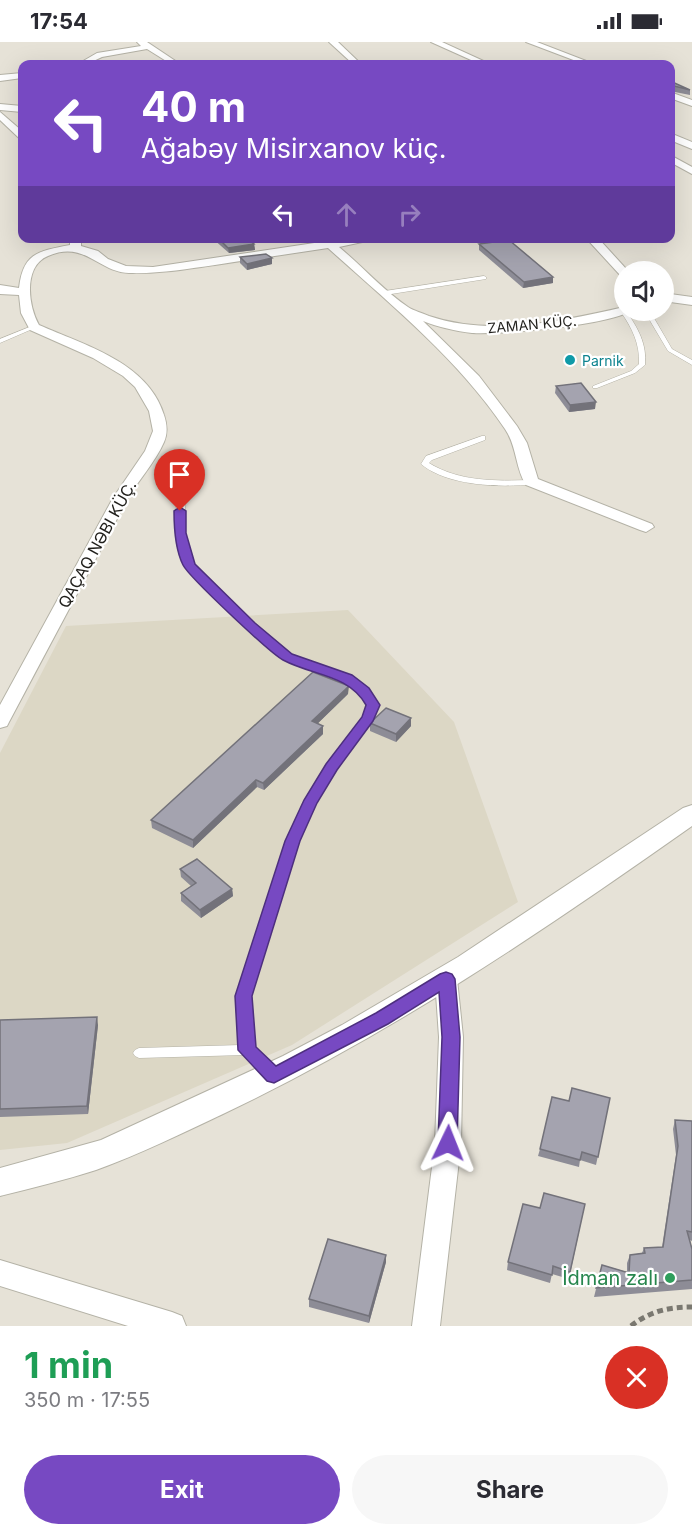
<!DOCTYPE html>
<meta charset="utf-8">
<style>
:root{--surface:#fff;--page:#f7f7f7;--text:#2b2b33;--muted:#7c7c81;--accent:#7749c2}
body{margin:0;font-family:Inter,sans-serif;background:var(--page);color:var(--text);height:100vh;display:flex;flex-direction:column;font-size:22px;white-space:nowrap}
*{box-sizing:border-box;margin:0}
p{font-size:20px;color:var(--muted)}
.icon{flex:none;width:33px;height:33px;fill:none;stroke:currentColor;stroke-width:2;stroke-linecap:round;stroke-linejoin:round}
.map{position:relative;height:1284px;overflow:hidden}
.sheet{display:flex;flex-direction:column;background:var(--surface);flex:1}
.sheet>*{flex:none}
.top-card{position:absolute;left:18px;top:18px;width:657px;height:183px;border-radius:12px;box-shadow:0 6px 24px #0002;background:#7749c2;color:#fff;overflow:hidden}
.buttons{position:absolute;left:614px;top:219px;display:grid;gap:12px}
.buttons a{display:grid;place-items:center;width:60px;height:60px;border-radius:50%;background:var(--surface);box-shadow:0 6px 24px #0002;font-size:30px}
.pin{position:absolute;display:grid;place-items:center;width:51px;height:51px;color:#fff;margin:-62px -26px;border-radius:50% 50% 50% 0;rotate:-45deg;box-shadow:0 0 6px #0007}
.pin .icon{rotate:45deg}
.me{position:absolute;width:66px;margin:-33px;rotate:2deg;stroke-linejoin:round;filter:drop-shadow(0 0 4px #0008)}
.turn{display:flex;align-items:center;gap:21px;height:126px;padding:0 24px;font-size:27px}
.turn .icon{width:78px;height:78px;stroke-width:2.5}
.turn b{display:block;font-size:42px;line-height:51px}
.lanes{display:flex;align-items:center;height:57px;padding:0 24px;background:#0003;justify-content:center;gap:30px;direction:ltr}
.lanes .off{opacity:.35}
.round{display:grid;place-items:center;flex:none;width:63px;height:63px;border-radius:32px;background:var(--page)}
.head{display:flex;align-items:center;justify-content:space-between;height:102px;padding:0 24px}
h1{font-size:36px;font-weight:700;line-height:45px;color:#1e9e55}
.button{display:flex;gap:12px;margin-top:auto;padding:12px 24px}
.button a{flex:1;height:69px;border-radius:36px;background:var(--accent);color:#fff;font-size:24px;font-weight:700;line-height:69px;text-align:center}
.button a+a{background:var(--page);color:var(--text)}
.status{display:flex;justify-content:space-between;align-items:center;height:42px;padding:0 30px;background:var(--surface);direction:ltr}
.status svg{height:16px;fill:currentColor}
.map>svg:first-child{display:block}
.built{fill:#dcd7c5}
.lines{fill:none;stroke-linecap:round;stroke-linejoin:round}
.service-casing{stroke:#b4b2a6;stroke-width:1}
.minor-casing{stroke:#b4b2a6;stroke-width:2}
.tertiary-casing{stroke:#b4b2a6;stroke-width:2}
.path{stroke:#7a7870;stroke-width:5;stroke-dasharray:6 4;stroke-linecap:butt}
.service{fill:#fff;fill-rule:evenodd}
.minor{fill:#fff;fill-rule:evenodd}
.tertiary{fill:#fff;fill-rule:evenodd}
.wall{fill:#8d8c96}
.shaded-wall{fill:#73727a}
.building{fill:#a4a3af;stroke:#73727a;stroke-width:1.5}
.route{fill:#7749c2;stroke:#4d2f7e;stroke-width:1.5}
.culture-dot{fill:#0f9aa8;stroke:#fff;stroke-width:2}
.leisure-dot{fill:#2e9e5b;stroke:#fff;stroke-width:2}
.labels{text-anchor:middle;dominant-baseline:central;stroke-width:4.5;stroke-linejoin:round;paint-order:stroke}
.far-street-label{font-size:14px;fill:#201f1b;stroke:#fff}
.far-culture-label{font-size:14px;fill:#0d838f;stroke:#fff;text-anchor:start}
.street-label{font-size:16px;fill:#201f1b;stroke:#fff}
.near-leisure-label{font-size:20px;fill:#27864d;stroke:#fff;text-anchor:end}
</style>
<div class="status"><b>17:54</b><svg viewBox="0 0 49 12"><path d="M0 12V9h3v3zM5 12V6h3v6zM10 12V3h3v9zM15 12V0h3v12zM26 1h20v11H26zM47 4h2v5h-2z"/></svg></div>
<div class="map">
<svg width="692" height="1284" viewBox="0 0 692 1284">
<rect width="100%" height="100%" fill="#e6e2d7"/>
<!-- built -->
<polygon class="built" points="348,568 454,680 518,860 292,1003 67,1101 0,1108 0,711 66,584"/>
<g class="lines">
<defs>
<g id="service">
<polygon points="484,234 486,235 486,237 385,253 382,251 385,249"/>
<polygon points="640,268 647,268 654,276 672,307 692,318 692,323 668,309 649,277"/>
<path d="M 622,269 L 626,269 C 638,286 647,302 645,323 L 635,331 L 597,346 L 593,346 L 593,344 L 631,329 L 639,322 C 640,302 632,286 621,270 Z"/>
<polygon points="32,284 37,285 0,301 0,297"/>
<path d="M 482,394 L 485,394 L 485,398 L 432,418 L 429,421 C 460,440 496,439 531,438 L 535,440 L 534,442 C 501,446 447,444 421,422 L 426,414 Z"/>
<path d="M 180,448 L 183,448 L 187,450 C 184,471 182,494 189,514 C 195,528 208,539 219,549 C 239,570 261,589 283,608 C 306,625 336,624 359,641 C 366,647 372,655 378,663 L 373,676 L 336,727 L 315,761 L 298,799 L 249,954 L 253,1006 L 276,1028 L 278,1032 L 276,1036 L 272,1037 L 268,1036 L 244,1013 L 139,1016 L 135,1014 L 133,1011 L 135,1008 L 139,1006 L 241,1003 L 237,954 L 288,799 L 305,761 L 329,723 L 364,675 L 368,663 C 344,630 318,636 286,618 C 274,612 264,601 254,592 C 238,578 223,563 208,548 C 199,539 190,531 184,520 C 174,500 173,469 180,448 Z"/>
</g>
<g id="minor">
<polygon points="137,0 147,0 180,22 171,22 147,7 102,15 87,22 78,22 97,11 141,4"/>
<polygon points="329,0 338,0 361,22 353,22"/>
<polygon points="431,0 442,0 490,22 480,22"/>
<polygon points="526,0 537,0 594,22 584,22"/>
<polygon points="22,31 22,36 0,39 0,33"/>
<polygon points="670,50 692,58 692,64 670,56"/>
<polygon points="0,62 22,64 22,70 0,68"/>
<polygon points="0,70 22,89 22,97 19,96 0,78"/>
<polygon points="670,91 692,100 692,107 670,98"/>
<polygon points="670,113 692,125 692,132 670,120"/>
<path d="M 70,196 L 81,196 L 81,204 L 98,209 L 108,217 L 126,224 L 153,225 L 321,200 L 318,196 L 330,196 L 333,199 L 381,196 L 339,205 C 362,224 384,249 408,265 C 414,269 423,271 429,274 C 491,295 563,279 624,265 L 624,268 L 632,268 C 612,283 500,293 472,291 C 456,289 438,285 423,279 L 479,334 L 517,384 L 527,401 L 538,437 L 652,482 L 654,485 L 646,490 L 640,488 L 526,443 C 515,426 517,404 505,387 C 458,317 390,262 328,206 C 290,212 253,217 215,223 C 186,227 158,232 129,231 C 98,230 85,198 48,214 C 23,224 28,264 39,283 C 84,303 148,320 164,373 C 167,382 168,391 164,400 C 155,421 138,438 127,458 C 88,532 48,606 9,680 L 7,684 L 0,686 L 0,663 L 113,456 L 145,409 L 153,389 L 149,369 L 135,345 L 123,334 L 93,316 L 30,288 L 21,271 L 19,253 L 0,252 L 0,243 L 19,246 C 23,211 38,209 70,203 Z"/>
<polygon points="586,196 598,196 629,230 624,230 624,234 620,233"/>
<polygon points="663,251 692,255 692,263 663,259"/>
<polygon points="446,928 454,931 457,937 463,995 461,1101 440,1284 412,1284 435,1101 439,995 435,937 438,931"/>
<polygon points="0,1218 172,1270 182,1274 186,1284 128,1284 0,1244"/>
</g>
<path id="tertiary" d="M 692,763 L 692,784 C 542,890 391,992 225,1071 C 183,1091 140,1112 96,1128 C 65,1138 32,1146 0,1154 L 0,1126 L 101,1098 L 283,1014 L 342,983 L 458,915 L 683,766 Z"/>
</defs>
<!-- service casing -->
<use href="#service" class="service-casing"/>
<!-- minor casing -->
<use href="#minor" class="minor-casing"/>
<!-- tertiary casing -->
<use href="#tertiary" class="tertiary-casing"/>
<!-- path -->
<path class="path" d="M 631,1284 C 650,1269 669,1265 692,1265"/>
<!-- service -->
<use href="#service" class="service"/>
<!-- minor -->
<use href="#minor" class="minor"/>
<!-- tertiary -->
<use href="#tertiary" class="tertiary"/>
</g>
<!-- wall -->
<g class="wall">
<polygon points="670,39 690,48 690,53 670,49"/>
<polygon points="212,196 248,196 254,202 255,208 229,211"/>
<polygon points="479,202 553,241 523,246 479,208"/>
<polygon points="240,215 272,222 247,228 240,221"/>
<polygon points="556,344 595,367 569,370 555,351"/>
<polygon points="348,652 317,682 323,692 264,748 257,745 193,806 152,786 151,778"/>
<polygon points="370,681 411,684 396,700 370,689"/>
<polygon points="180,827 232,847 233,854 201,876 181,859 181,851 191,844 181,835"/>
<polygon points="0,978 98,983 88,1072 0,1075"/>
<polygon points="610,1056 596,1123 580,1118 579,1125 538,1114 540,1107 569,1059"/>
<polygon points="675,1078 692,1079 692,1199 690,1198 692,1207 692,1247 594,1255 602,1223 627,1230 627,1221 630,1213 642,1211 644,1206 662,1205 676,1113 673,1087"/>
<polygon points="585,1162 569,1237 552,1232 550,1241 507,1228 508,1220 540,1166"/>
<polygon points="386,1213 386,1220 369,1281 309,1265 309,1257"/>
</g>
<!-- shaded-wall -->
<g class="shaded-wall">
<polygon points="254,202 255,208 229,211 228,206"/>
<polygon points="272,216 272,222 247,228 247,222"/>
<polygon points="553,235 553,241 523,246 524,240"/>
<polygon points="596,360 595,367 569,370 570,363"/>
<polygon points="349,644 348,652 312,687 312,679"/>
<polygon points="411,676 411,684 396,700 396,692"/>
<polygon points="323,684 323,692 264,748 263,741"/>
<polygon points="256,738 257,745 193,806 193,798"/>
<polygon points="232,847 233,854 201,876 200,868"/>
<polygon points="97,975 98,983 88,1072 87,1064"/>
<polygon points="386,1213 386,1220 369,1281 369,1274"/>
</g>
<!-- building -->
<g class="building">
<polygon points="670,39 690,48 670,43"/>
<polygon points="218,196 248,196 254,202 228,206"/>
<polygon points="509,198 553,235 524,240 479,202"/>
<polygon points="266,212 272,216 247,222 240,215"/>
<polygon points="581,341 596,360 570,363 556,344"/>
<polygon points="313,630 349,644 312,679 323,684 263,741 256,738 193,798 151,778"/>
<polygon points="386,666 411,676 396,692 370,681"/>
<polygon points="197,817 232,847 200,868 181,851 196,841 180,827"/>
<polygon points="97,975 87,1064 0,1067 0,978"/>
<polygon points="572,1046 610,1056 598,1115 582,1110 580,1118 540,1107 552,1055 569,1059"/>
<polygon points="675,1078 692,1079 692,1190 687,1189 692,1207 692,1238 596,1246 602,1223 629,1231 630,1213 645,1211 644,1206 663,1205 678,1104"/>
<polygon points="544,1151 585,1162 570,1230 553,1224 552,1233 508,1220 523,1162 540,1166"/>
<polygon points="328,1197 386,1213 369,1274 309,1257"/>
</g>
<!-- route -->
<path class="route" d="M 180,465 L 186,469 L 186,491 L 195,522 L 255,581 L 292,612 L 352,633 L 369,646 L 380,663 L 373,679 L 337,728 L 317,761 L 300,799 L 252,954 L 256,1005 L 276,1024 L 376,971 L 440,932 L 446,930 L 452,932 L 455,937 L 460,995 L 457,1101 L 455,1107 L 448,1109 L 441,1107 L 438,1101 L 442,995 L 439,950 L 388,982 L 274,1041 L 267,1039 L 238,1008 L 235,954 L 285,799 L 304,758 L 326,722 L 362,675 L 366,663 C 348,632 313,634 283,618 C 271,612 189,535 183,523 C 175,507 174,487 174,469 Z"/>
<!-- markers -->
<circle class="culture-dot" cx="570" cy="318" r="6"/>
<circle class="leisure-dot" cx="670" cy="1236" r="6"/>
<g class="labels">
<!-- far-street labels -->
<g class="far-street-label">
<text transform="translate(532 282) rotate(-5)">ZAMAN KÜÇ.</text>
</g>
<!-- far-culture labels -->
<g class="far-culture-label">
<text x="582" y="318">Parnik</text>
</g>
<!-- street labels -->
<g class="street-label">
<text transform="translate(97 502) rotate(-61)">QAÇAQ NƏBI KÜÇ.</text>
</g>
<!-- near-leisure labels -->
<g class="near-leisure-label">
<text x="658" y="1236">İdman zalı</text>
</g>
</g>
</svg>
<div class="buttons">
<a><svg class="icon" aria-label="sound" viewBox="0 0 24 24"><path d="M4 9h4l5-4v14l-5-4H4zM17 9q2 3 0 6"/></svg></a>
</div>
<div class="pin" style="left:180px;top:469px;background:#d93025"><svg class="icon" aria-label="arrive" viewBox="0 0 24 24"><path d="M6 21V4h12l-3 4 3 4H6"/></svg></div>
<svg class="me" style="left:448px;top:1101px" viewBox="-20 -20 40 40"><path d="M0-17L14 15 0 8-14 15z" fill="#7749c2" stroke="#fff" stroke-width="4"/></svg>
<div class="top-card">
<div class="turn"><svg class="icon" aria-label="left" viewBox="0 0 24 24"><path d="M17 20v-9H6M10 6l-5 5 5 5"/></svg><div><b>40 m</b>Ağabəy Misirxanov küç.</div></div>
<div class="lanes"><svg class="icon" aria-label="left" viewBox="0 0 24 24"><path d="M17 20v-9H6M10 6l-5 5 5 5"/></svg><svg class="icon off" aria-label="ahead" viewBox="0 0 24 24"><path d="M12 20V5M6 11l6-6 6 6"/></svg><svg class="icon off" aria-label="right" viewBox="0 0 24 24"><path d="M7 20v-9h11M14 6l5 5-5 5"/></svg></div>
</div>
</div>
<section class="sheet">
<div class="head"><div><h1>1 min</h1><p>350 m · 17:55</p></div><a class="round" style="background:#d93025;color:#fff"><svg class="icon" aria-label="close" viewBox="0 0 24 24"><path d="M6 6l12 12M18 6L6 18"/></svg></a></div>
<div class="button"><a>Exit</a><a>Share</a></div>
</section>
